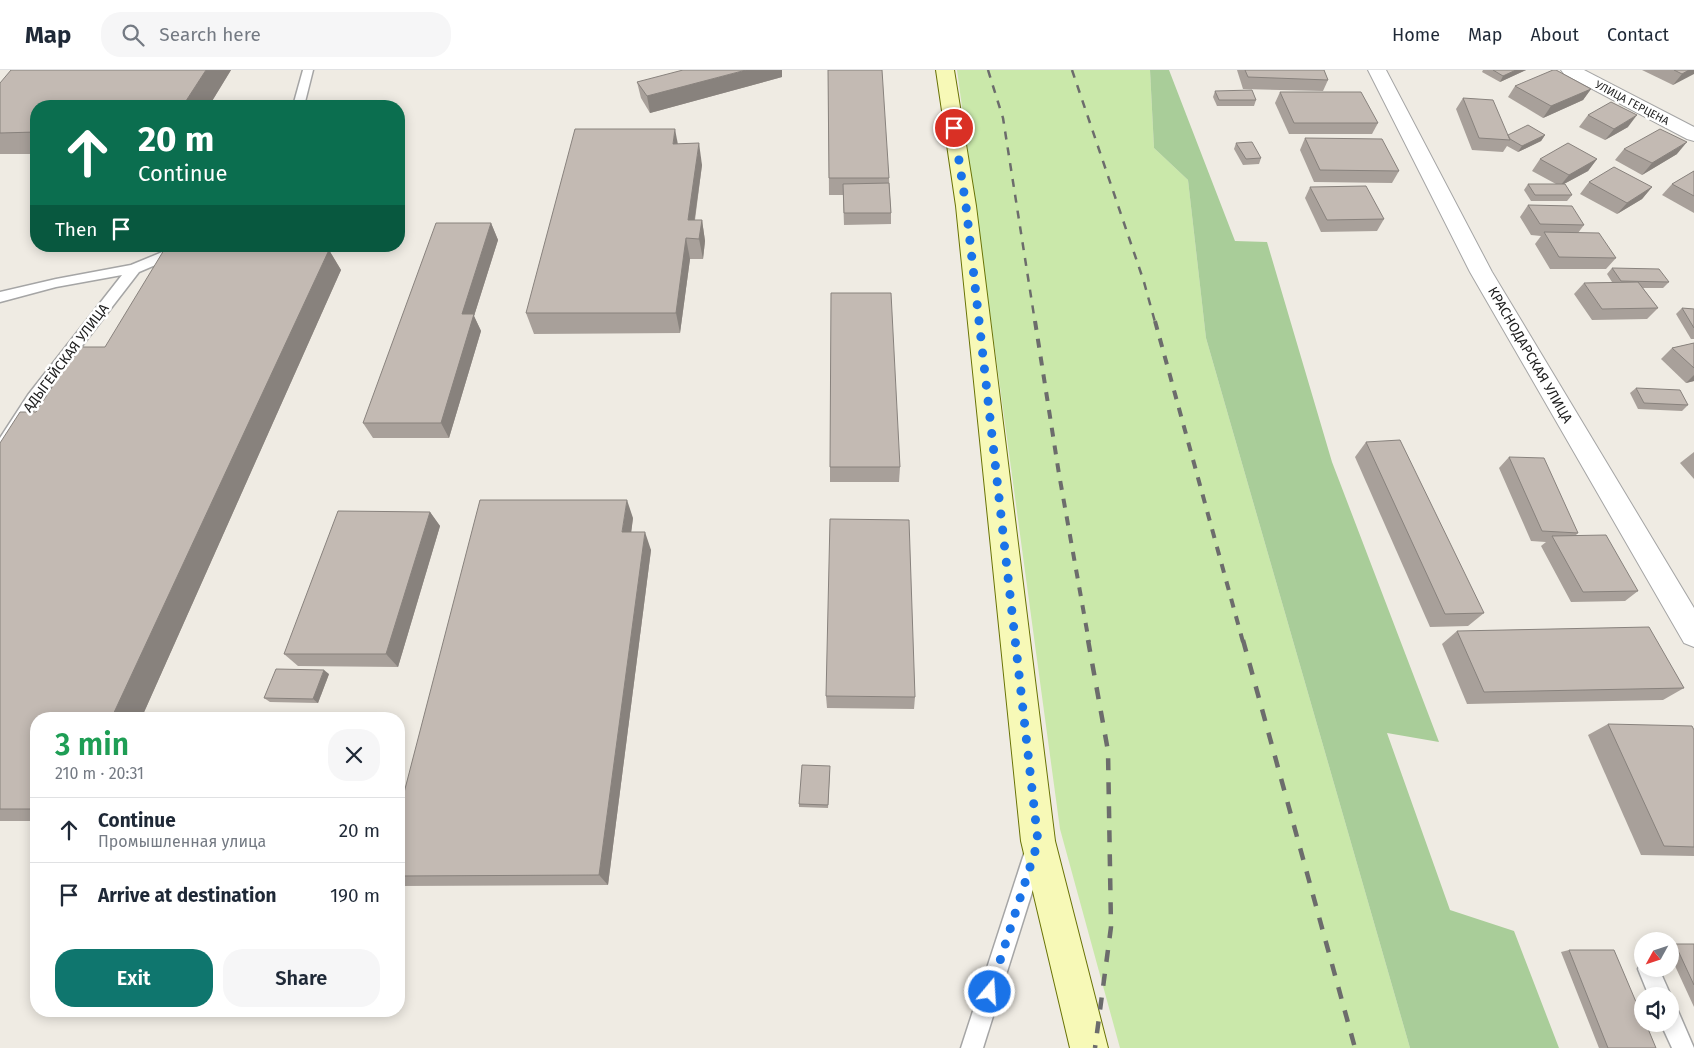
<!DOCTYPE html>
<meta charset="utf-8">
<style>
:root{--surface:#fff;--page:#f6f6f7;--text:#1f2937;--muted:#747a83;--line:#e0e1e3;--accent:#0f766e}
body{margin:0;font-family:"Fira Sans",sans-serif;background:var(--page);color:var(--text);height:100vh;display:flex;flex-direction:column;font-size:19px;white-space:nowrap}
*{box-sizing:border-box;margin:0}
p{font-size:16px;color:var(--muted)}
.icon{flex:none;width:28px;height:28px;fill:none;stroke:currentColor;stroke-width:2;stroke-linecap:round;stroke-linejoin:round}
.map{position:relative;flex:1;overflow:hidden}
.panel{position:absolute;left:30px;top:642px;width:375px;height:305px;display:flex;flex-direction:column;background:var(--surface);border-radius:20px;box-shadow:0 2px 12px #0003}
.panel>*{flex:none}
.guide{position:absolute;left:30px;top:30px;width:375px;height:152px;border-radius:20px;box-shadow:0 2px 12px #0003;background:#0b6e4f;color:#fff;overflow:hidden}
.needle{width:32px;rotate:230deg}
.fabs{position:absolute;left:1634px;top:862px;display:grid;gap:10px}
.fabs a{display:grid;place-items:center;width:45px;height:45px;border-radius:50%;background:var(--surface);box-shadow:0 2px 12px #0003;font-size:25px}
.pin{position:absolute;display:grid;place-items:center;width:42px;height:42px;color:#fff;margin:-21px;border:2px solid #fff;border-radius:50%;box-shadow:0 1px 5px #0007}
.me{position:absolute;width:55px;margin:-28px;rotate:18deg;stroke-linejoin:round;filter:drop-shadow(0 0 4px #0008)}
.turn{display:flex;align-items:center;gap:18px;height:105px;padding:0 25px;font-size:22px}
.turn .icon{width:65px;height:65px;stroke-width:2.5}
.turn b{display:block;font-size:35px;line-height:42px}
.then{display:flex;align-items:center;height:48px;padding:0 25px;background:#0003;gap:10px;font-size:19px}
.round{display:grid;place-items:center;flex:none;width:52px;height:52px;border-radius:20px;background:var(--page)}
.headline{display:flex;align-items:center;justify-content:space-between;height:85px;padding:0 25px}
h1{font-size:30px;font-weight:600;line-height:38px;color:#1e9e55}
.cta{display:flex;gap:10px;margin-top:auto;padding:10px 25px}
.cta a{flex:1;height:58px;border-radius:20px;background:var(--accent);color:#fff;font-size:20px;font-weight:600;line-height:58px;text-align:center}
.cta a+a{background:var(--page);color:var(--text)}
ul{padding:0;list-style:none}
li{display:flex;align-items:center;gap:15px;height:65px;padding:0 25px;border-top:1px solid var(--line)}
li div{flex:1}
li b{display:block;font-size:19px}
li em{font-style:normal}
header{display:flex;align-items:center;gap:30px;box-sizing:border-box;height:70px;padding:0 25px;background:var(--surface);border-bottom:1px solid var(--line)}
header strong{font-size:24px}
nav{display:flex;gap:28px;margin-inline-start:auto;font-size:18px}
.search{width:350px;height:45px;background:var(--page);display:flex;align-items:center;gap:12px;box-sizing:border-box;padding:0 18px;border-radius:20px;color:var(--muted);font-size:19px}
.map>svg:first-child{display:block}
.grass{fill:#cae8aa}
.forest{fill:#a9cd99}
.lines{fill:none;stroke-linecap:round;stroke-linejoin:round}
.lane-casing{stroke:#a5a5a5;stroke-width:3}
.street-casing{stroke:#a5a5a5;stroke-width:2}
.secondary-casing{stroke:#697306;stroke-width:2}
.lane{fill:#fff;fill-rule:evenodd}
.street{fill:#fff;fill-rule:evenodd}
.secondary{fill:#f7f9b7;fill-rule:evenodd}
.rail-far2{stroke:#6c6c6c;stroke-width:2.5;stroke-dasharray:8 8;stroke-linecap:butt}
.rail-far1{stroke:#6c6c6c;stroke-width:4;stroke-dasharray:9 9;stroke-linecap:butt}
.rail{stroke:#6c6c6c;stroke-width:4.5;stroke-dasharray:12 12;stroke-linecap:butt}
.wall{fill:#a8a09a}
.shaded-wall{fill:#88827d}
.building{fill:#c3bab3;stroke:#88827d}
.route{stroke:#1a73e8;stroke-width:9;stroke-dasharray:0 16.2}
.labels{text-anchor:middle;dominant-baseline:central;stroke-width:5;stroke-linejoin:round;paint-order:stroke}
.far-street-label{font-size:11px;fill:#1e1e1e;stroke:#fff}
.street-label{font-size:14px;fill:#1e1e1e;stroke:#fff}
</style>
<header>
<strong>Map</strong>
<div class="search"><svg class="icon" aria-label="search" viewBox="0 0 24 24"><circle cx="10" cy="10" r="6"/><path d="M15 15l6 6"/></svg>Search here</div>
<nav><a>Home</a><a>Map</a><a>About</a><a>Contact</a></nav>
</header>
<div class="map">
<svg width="1694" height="978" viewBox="0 0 1694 978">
<rect width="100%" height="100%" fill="#efebe3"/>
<!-- grass -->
<polygon class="grass" points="957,0 1150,0 1154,78 1188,110 1206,268 1410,978 1120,978 1060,759"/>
<!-- forest -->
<polygon class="forest" points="1150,0 1169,0 1235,171 1267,172 1332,392 1439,672 1387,663 1450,840 1514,861 1559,978 1410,978 1206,268 1188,110 1154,78"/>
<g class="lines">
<defs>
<g id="lane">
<polygon points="303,0 313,0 304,36 293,36"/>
<polygon points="177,176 195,176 193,179 139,202 38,333 5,384 0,386 0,368 28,325 122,205 56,217 0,232 0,222 56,209 131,195"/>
<polygon points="1035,771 1042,774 1045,781 983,978 961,978 1025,781 1028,774"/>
<polygon points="1642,891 1642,899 1659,899 1671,926 1670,928 1649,926 1638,899"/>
<polygon points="1670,938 1678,941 1694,978 1672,978 1661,954 1670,954"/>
</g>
<g id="street">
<polygon points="1368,0 1386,0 1492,202 1694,538 1694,577 1684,573 1470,202"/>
<polygon points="1561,0 1584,0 1694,57 1694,71 1687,69 1564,4"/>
</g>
<polygon id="secondary" points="936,0 954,0 976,136 1055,771 1108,978 1070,978 1021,771 956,136"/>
</defs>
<!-- lane casing -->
<use href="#lane" class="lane-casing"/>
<!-- street casing -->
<use href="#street" class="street-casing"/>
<!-- secondary casing -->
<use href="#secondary" class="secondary-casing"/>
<!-- lane -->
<use href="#lane" class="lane"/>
<!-- street -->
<use href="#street" class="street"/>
<!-- secondary -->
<use href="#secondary" class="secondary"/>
<!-- rail-far2 -->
<g class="rail-far2">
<polyline points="988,0 1003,48 1035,252"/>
<polyline points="1072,0 1144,212 1155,252"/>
</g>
<!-- rail-far1 -->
<g class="rail-far1">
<polyline points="1035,251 1059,404 1089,572"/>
<polyline points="1155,251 1243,572"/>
</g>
<!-- rail -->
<g class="rail">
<polyline points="1088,570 1108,681 1111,857 1095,978"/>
<polyline points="1243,570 1355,978"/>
</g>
</g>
<!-- wall -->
<g class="wall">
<polygon points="231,0 209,36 36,36 36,84 0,84 0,13"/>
<polygon points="828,0 889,108 891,143 891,154 844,155 843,125 829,125"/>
<polygon points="1237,0 1324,0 1328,10 1323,21 1243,19"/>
<polygon points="1483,0 1526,0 1500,12 1482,2"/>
<polygon points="1642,0 1694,0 1673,15"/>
<polygon points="782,7 650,43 641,28 637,12"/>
<polygon points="1515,16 1591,19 1583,30 1543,48 1508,27"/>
<polygon points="1215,21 1256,30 1254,36 1217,36 1213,27"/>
<polygon points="1280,22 1378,53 1372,64 1289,64 1275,33"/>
<polygon points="1463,28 1508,65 1545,65 1541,71 1518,82 1507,76 1503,82 1472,80 1456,39"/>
<polygon points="1588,45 1628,57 1605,70 1579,57"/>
<polygon points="1305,68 1399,101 1392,113 1314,112 1300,80"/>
<polygon points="1236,73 1261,88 1259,94 1243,95 1234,79"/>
<polygon points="677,74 702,95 695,150 702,150 705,171 703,189 690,189 680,263 534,264 526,243"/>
<polygon points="1624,79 1677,84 1642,105 1615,90"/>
<polygon points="1540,89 1597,89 1588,101 1564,114 1572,125 1567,131 1531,131 1524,120 1528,114 1556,114 1532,101"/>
<polygon points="1694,101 1694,143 1662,125 1672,114"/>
<polygon points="1589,112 1652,117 1642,129 1617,144 1580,124"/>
<polygon points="1310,117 1384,149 1377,161 1321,162 1305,128"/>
<polygon points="1528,135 1584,155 1578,163 1616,188 1606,199 1550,199 1535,174 1541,166 1531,165 1520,147"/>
<polygon points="491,153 498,170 474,246 481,261 449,368 373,368 363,353"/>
<polygon points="329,180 341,200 141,649 36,649 36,751 0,751 0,373 36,342 105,277"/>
<polygon points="1612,198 1669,212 1663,218 1643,218 1658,238 1647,249 1592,250 1574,224 1584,213 1612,212 1607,204"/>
<polygon points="1682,238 1694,239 1694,269 1691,269 1676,244"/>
<polygon points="1694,273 1694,311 1686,313 1661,289 1672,278"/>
<polygon points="1636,318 1688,335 1682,341 1638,339 1630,323"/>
<polygon points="1366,372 1484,543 1468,556 1430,557 1355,387"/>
<polygon points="1694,382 1694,409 1680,393"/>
<polygon points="1509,387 1578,463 1576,465 1638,521 1625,531 1571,532 1541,476 1546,472 1531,471 1499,398"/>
<polygon points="830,397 900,397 899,412 830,412"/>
<polygon points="430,442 440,456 398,597 298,596 284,584"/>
<polygon points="633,448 631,462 651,480 608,815 399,816 399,742"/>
<polygon points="1457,561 1684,618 1663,630 1467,634 1442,574"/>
<polygon points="329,604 318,633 270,632 264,628"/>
<polygon points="826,626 915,627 914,639 827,638"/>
<polygon points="1608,654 1694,660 1694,786 1641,785 1588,665"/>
<polygon points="830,700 828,738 799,737 799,734"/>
<polygon points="1675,874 1694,874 1694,937 1670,885 1670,875"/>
<polygon points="1569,880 1656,978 1599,978 1561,882"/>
</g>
<!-- shaded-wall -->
<g class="shaded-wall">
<polygon points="206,0 231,0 209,36 186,36 184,34"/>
<polygon points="746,0 782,0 782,7 650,43 647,26"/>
<polygon points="1516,0 1526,0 1500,12 1503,6"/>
<polygon points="1689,0 1694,0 1694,4 1673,15 1682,4"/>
<polygon points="1591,19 1583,30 1543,48 1551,36"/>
<polygon points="1637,45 1628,57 1605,70 1614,59"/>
<polygon points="675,59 679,80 673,74"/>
<polygon points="1545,65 1541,71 1518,82 1522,76"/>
<polygon points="1687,72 1677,84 1642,105 1652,93"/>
<polygon points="699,73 702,95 692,168 688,150"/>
<polygon points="1597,89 1588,101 1560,116 1569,105"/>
<polygon points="1652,117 1642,129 1617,144 1627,133"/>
<polygon points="702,150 705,171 703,189 699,169"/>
<polygon points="491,153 498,170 474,246 481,261 449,368 441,353 462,244"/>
<polygon points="686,168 690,189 680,263 676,243"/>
<polygon points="329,180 341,200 141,649 111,649"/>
<polygon points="1694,305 1694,311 1686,313"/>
<polygon points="627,430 633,448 629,480 622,462"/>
<polygon points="430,442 440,456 398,597 386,584"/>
<polygon points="645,462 651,480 608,815 599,805"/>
<polygon points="324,600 329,604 318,633 313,629"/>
</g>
<!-- building -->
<g class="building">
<polygon points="11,0 206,0 184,34 156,34 155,36 36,36 36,62 0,63 0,13"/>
<polygon points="683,0 746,0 647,26 637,12"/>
<polygon points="828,0 882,0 889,108 829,108"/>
<polygon points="1245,0 1324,0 1328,10 1248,7"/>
<polygon points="1493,0 1516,0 1503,6"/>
<polygon points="1553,0 1556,0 1591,19 1551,36 1515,16"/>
<polygon points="1674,0 1689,0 1682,4"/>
<polygon points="1252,20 1256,30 1219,30 1215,21"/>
<polygon points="1280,22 1361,22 1378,53 1294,53"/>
<polygon points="1463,28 1493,30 1510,70 1479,68"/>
<polygon points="1611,32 1637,45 1614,59 1588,45"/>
<polygon points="1528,55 1545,65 1522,76 1510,69 1508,65"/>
<polygon points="575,59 675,59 673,74 699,73 688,150 702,150 699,169 686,168 676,243 526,243"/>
<polygon points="1660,59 1687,72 1652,93 1624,79"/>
<polygon points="1305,68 1382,69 1399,101 1320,100"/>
<polygon points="1252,72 1261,88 1246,89 1236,73"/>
<polygon points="1568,73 1597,89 1569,105 1540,89"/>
<polygon points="1614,97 1652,117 1627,133 1589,112"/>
<polygon points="1694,101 1694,126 1672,114"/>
<polygon points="889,113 891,143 844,143 843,114"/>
<polygon points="1528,114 1565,114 1572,125 1535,125"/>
<polygon points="1366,116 1384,149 1327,150 1310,117"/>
<polygon points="1528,135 1572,136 1584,155 1540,154"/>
<polygon points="436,153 491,153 462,244 474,244 441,353 363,353"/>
<polygon points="1544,162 1599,163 1616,188 1559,187"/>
<polygon points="164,180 329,180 111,649 36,649 36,739 0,739 0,373 20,342 36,342 78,277 105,277"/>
<polygon points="1612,198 1659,199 1669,212 1621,211"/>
<polygon points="1638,212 1658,238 1602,239 1584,213"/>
<polygon points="831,223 891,223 900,397 830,397"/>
<polygon points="1682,238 1694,239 1694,258"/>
<polygon points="1694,273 1694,298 1672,278"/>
<polygon points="1636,318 1680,320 1688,335 1644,333"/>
<polygon points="1400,370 1484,543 1445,544 1366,372"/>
<polygon points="1509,387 1544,388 1578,463 1542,461"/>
<polygon points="480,430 627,430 622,462 645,462 599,805 399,806 399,742"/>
<polygon points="338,441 430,442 386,584 284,584"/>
<polygon points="830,449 909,450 915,627 826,626"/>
<polygon points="1606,465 1638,521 1583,522 1552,466"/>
<polygon points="1649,557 1684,618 1484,622 1457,561"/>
<polygon points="276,599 324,600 313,629 264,628"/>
<polygon points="1608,654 1692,656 1694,660 1694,777 1664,776"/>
<polygon points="802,695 830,696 828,735 799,734"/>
<polygon points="1675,874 1694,874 1694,915"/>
<polygon points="1569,880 1614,880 1642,946 1642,954 1646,954 1656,978 1608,978"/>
</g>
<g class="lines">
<!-- route -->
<polyline class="route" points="954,58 966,136 1038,772 990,922"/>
</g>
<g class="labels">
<!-- far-street labels -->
<g class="far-street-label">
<text transform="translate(1632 33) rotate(28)">УЛИЦА ГЕРЦЕНА</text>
</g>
<!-- street labels -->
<g class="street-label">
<text transform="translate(1530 285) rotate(60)">КРАСНОДАРСКАЯ УЛИЦА</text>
<text transform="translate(66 288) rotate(-53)">АДЫГЕЙСКАЯ УЛИЦА</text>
</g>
</g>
</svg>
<div class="fabs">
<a><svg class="needle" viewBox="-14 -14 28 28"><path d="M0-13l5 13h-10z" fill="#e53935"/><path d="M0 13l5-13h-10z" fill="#747a83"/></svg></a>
<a><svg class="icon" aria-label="sound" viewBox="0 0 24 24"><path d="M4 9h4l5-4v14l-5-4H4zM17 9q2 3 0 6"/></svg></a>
</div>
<div class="pin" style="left:954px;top:58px;background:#d93025"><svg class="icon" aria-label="arrive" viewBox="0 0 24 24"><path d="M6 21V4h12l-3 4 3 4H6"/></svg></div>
<svg class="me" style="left:990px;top:922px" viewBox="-20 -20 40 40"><circle r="17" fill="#1a73e8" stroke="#fff" stroke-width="3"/><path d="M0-11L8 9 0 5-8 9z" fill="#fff"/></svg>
<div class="guide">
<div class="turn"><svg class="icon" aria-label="ahead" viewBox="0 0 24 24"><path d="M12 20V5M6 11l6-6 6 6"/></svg><div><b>20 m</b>Continue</div></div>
<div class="then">Then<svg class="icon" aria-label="arrive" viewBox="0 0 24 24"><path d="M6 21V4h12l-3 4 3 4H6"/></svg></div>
</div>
<section class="panel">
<div class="headline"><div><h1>3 min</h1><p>210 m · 20:31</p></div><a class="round"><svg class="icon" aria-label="close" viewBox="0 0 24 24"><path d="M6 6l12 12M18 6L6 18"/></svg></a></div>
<ul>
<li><svg class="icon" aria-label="ahead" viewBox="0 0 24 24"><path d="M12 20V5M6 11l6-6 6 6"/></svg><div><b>Continue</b><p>Промышленная улица</p></div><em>20 m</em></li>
<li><svg class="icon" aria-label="arrive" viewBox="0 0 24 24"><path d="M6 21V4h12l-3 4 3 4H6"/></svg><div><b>Arrive at destination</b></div><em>190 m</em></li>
</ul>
<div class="cta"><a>Exit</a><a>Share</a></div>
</section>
</div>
